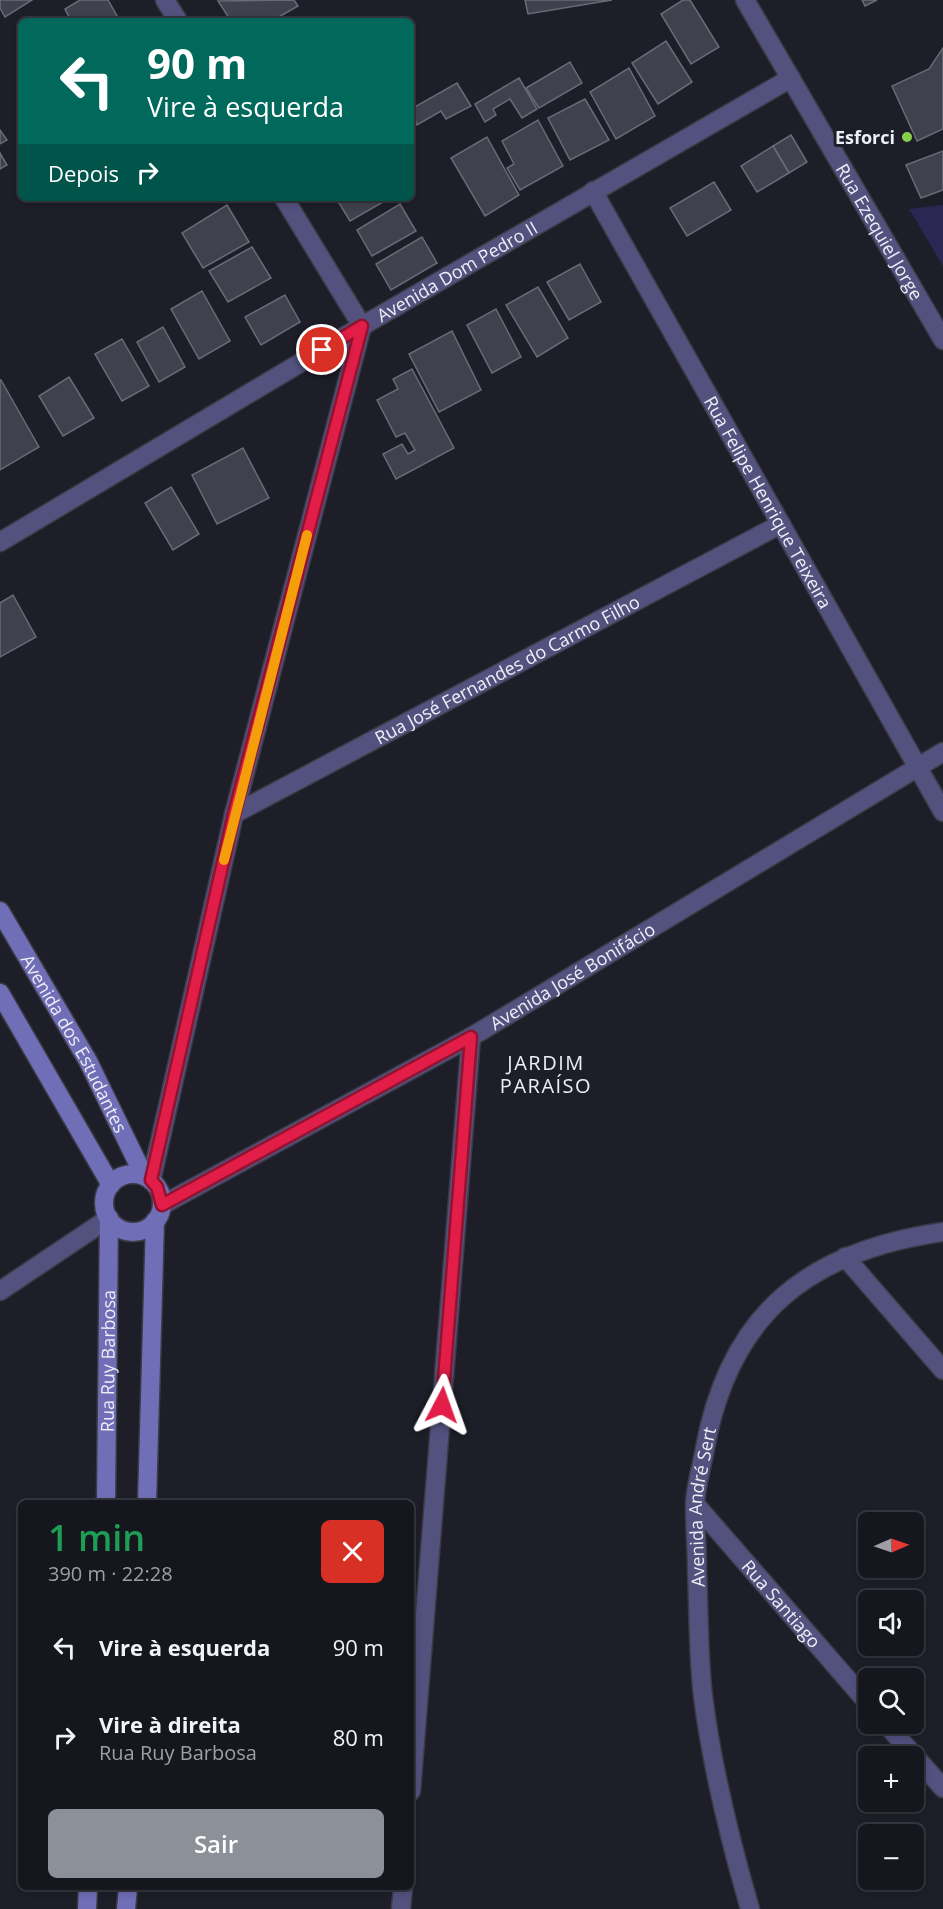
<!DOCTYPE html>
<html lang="pt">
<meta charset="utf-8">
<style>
:root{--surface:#16161f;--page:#1f1f28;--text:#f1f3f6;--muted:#9e9fa4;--line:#35353d;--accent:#8c9099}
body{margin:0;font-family:"Open Sans",sans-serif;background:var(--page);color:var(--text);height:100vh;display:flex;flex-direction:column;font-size:22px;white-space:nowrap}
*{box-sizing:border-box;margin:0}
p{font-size:20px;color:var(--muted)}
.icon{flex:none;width:33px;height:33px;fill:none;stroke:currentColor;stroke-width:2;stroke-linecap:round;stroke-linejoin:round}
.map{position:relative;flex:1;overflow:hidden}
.sheet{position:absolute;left:18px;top:1500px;width:396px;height:390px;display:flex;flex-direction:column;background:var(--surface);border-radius:9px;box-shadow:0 3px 9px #0003,0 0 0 2px var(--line)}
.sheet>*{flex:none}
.top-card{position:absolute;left:18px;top:18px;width:396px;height:183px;border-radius:9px;box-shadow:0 3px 9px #0003,0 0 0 2px var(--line);background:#00695c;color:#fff;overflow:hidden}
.needle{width:39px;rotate:88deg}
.buttons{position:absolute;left:858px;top:1512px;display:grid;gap:12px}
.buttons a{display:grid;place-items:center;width:66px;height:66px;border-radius:9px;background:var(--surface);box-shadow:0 3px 9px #0003,0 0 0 2px var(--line);font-size:30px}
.pin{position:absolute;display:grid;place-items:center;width:51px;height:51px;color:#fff;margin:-26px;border:3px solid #fff;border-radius:50%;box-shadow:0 2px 6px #0007}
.me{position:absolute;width:66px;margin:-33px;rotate:4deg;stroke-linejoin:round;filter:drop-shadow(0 0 4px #0008)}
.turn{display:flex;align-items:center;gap:21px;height:126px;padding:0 30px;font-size:27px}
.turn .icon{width:78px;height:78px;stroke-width:2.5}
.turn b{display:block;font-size:42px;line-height:51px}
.then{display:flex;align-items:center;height:57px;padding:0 30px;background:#0003;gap:12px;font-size:22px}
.round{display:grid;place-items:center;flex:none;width:63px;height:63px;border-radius:9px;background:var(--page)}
.headline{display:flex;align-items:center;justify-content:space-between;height:102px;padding:0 30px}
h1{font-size:36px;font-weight:600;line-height:45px;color:#1e9e55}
.button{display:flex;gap:12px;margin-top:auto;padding:12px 30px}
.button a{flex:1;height:69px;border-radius:9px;background:var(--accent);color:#fff;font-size:24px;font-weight:600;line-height:69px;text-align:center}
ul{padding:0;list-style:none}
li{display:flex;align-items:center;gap:18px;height:90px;padding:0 30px}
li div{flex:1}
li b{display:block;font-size:22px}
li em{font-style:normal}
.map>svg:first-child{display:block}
.green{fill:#2a2752}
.building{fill:#41414d;stroke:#6a6a78;stroke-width:1.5}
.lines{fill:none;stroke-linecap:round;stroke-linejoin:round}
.street-casing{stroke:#3b3b46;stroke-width:21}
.secondary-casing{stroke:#3b3b46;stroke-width:21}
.street{stroke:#53527f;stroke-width:18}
.secondary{stroke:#706eb6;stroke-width:18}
.route-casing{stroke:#92132f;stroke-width:15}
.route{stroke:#e11d48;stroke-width:10}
.slow{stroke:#f59e0b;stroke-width:10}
.poi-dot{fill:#86cf4c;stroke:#1e1e29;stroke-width:2}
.labels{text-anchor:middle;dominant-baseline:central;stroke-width:6;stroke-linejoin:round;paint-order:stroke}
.poi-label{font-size:18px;font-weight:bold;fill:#eeeef6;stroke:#1e1e29;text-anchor:end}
.street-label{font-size:18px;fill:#eeeef6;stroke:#1e1e29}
.neighbourhood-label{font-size:20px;letter-spacing:1.5px;fill:#eeeef6;stroke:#1e1e29}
</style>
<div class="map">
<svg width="943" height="1909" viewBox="0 0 943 1909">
<rect width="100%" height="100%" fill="#1e1e29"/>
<!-- green -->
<polygon class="green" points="943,205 943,266 909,209"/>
<!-- building -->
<g class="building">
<polygon points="0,0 32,0 5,17 0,8"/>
<polygon points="80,0 108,0 120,21 71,21 65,9"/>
<polygon points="294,0 298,6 272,21 231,21 218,1"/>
<polygon points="525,0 612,0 528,14"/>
<polygon points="683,0 690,0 719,47 691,64 661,14"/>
<polygon points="862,0 877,0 865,6"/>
<polygon points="666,41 692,82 658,104 632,63"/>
<polygon points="943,48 943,129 917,141 892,86 929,69"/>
<polygon points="570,62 582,83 539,108 526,88"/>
<polygon points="629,68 655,116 616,139 590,92"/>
<polygon points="519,78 537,109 522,118 510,99 493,109 496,115 485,122 475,104"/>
<polygon points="457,83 471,106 446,119 441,111 417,125 411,109"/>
<polygon points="585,99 609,140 570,160 548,118"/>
<polygon points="538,120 563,166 520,190 507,168 514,164 502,141"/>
<polygon points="0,130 7,140 0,144"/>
<polygon points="791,135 807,162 789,173 773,146"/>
<polygon points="487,137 519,195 485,216 451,158"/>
<polygon points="773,146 789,173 757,192 741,166"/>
<polygon points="943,151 943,190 921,198 906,165"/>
<polygon points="0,153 7,165 0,169"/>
<polygon points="714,182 731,210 687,236 670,208"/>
<polygon points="336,198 390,198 350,221"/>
<polygon points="400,204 416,231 372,256 357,230"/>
<polygon points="227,205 249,242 203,268 182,233"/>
<polygon points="422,237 437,263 391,290 376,264"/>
<polygon points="252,247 271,278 228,302 209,271"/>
<polygon points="580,264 601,302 569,320 547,282"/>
<polygon points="538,287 568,338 537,357 506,305"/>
<polygon points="202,291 230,341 199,359 171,309"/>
<polygon points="285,295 300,322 261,345 245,317"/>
<polygon points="496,309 521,357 492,373 467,325"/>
<polygon points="163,327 185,367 159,382 137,342"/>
<polygon points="452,331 481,390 439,412 409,354"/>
<polygon points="122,339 149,386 122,401 95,354"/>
<polygon points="412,369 454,448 396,479 383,454 402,444 408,454 415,450 405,433 396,437 377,400 398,389 393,379"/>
<polygon points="69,377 94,418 63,436 39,396"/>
<polygon points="1,380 39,447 0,470 0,380"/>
<polygon points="243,448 269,498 217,524 192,475"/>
<polygon points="171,487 199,534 173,550 145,503"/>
<polygon points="13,595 36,637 0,657 0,603"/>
</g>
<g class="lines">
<defs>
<g id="street">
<polyline points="165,0 178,21"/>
<path id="s1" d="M 745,0 L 943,340"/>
<path id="s2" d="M 593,191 L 943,812"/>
<path id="s3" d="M 0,542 L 362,326 L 791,78"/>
<path id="s4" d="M 234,814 L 781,524"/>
<polyline points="151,1181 234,814 362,326 284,198"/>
<path id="s5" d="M 162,1205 L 471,1037 L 943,752"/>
<polyline points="845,1257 943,1370"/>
<polyline points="0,1291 109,1218"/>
<path id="s6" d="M 695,1504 L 868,1703"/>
<polyline points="886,1724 943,1788"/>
<polyline points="411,1791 471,1037"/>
<polyline points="401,1909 403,1887"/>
<path id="s7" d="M 750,1909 C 730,1840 712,1768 703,1696 C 698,1654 699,1612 697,1570 C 697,1548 695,1527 695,1506 C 695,1487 702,1467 705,1448 C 730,1312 810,1251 943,1232"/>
</g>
<g id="secondary">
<path id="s8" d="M 0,911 L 88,1061 L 144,1176"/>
<polyline points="0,993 111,1185"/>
<circle cx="133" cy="1203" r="29"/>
<path id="s9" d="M 106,1503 L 109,1218"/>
<polyline points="147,1503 155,1221"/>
<polyline points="87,1909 88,1887"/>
<polyline points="126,1909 128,1887"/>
</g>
</defs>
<!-- street casing -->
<use href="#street" class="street-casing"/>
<!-- secondary casing -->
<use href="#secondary" class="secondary-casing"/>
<!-- street -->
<use href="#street" class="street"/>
<!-- secondary -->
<use href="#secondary" class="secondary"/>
</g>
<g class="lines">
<defs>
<polyline id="route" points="322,350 362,326 234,814 151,1180 157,1187 162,1205 471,1037 442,1405"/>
</defs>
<!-- route casing -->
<use href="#route" class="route-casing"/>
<!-- route -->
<use href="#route" class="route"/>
<!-- slow -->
<polyline class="slow" points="224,860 307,535"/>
</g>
<!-- markers -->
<circle class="poi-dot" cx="907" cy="137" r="6"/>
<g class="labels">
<!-- poi labels -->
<g class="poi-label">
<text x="895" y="137">Esforci</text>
</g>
<!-- street labels -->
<g class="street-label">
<text stroke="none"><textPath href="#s1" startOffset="268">Rua Ezequiel Jorge</textPath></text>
<text stroke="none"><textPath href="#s3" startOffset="531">Avenida Dom Pedro II</textPath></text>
<text stroke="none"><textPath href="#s2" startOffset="357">Rua Felipe Henrique Teixeira</textPath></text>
<text stroke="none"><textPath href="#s4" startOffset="309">Rua José Fernandes do Carmo Filho</textPath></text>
<text stroke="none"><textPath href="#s5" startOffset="470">Avenida José Bonifácio</textPath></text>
<text stroke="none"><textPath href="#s8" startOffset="152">Avenida dos Estudantes</textPath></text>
<text stroke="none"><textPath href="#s9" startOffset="142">Rua Ruy Barbosa</textPath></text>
<text stroke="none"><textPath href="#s7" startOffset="408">Avenida André Sert</textPath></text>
<text stroke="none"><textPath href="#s6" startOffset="132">Rua Santiago</textPath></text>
</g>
<!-- neighbourhood labels -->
<g class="neighbourhood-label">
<text x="546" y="1062">JARDIM<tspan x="546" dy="23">PARAÍSO</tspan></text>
</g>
</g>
</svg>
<div class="buttons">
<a><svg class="needle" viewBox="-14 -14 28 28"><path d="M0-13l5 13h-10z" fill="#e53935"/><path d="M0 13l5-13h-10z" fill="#9e9fa4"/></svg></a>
<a><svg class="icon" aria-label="sound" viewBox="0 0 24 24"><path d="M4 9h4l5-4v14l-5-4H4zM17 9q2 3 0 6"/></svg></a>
<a><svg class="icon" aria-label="search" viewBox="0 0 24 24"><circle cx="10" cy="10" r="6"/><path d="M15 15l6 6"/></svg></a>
<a>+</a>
<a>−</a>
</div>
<div class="pin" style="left:322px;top:350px;background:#d93025"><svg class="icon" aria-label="arrive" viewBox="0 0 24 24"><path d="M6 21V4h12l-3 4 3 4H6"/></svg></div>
<svg class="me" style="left:442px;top:1405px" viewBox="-20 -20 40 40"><path d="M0-17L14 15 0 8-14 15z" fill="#e11d48" stroke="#fff" stroke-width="4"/></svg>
<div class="top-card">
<div class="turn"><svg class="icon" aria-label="left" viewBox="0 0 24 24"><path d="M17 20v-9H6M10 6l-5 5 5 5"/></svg><div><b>90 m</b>Vire à esquerda</div></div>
<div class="then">Depois<svg class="icon" aria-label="right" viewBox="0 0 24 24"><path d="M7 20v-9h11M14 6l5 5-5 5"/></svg></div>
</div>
<section class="sheet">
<div class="headline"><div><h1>1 min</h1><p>390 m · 22:28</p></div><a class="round" style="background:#d93025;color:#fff"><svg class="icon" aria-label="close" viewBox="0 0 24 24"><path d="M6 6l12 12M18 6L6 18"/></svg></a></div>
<ul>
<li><svg class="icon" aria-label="left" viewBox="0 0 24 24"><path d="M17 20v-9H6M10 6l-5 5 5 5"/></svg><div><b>Vire à esquerda</b></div><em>90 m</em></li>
<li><svg class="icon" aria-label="right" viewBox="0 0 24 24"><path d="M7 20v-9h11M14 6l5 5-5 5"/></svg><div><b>Vire à direita</b><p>Rua Ruy Barbosa</p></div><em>80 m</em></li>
</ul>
<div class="button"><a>Sair</a></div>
</section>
</div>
